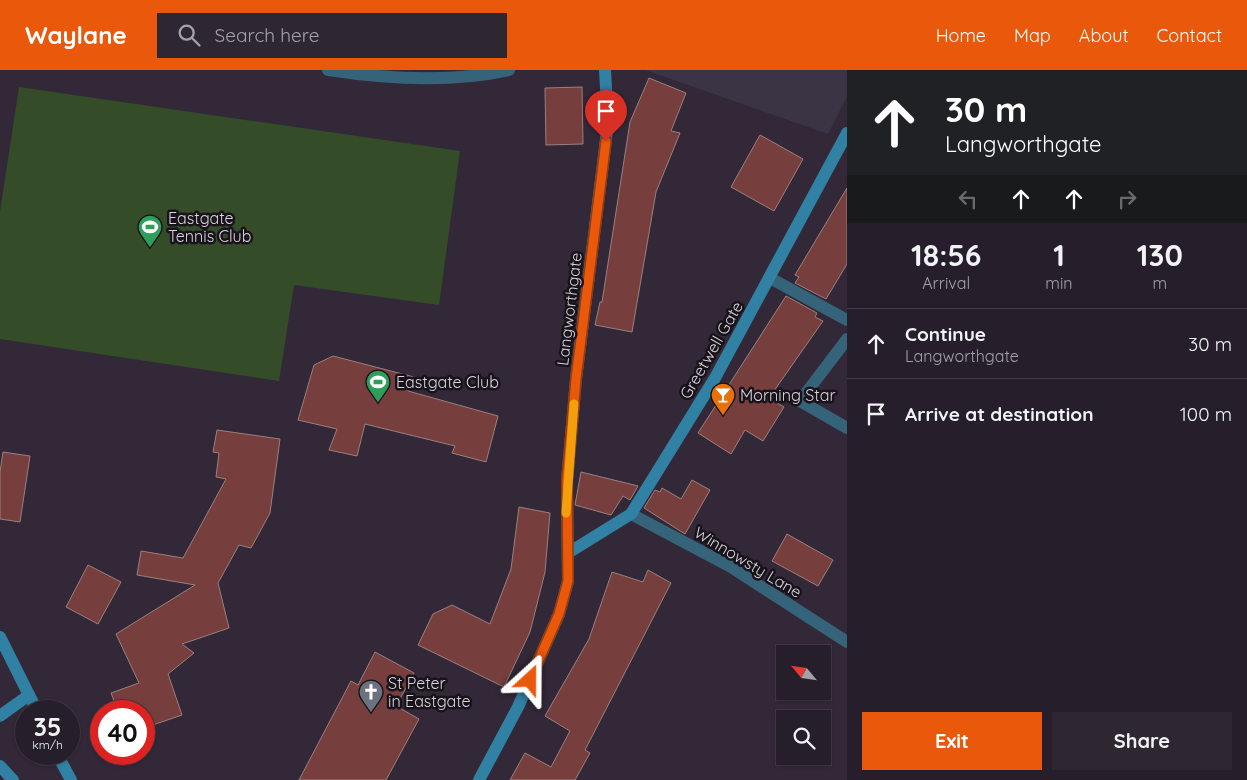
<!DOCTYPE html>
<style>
:root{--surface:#261e2a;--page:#2e2732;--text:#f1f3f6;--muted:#a4a2a8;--line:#423c47;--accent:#ea580c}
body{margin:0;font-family:Quicksand,sans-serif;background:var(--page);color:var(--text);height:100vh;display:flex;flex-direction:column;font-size:19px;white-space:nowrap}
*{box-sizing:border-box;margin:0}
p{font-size:16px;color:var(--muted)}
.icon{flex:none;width:28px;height:28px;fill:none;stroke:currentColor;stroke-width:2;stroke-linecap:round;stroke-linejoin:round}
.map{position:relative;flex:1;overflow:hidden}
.sheet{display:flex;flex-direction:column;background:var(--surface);width:400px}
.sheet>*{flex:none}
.banner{background:#202124;color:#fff;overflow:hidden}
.needle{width:32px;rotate:299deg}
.fabs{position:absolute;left:776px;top:575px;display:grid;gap:10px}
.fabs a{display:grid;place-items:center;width:55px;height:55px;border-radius:0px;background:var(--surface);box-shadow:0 1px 4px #0004,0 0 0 1px var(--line);font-size:25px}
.speed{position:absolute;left:15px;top:630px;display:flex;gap:10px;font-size:25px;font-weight:700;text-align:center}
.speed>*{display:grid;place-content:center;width:65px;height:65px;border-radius:50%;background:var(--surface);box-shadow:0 1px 4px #0004,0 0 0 1px var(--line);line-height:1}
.speed small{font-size:12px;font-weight:400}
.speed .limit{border:8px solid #d22;background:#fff;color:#111}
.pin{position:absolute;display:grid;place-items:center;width:42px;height:42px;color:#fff;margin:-51px -21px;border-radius:50% 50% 50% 0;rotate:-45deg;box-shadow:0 0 5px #0007}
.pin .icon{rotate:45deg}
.me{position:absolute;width:55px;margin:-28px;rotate:24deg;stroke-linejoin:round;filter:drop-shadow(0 0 4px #0008)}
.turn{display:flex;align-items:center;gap:18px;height:105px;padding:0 15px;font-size:22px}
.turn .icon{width:65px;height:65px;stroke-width:2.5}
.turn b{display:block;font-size:35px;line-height:42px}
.lanes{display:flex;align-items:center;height:48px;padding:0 15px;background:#0003;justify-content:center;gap:25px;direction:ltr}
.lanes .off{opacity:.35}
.eta{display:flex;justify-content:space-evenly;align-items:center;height:85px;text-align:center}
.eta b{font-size:30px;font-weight:700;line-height:35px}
.primary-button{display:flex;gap:10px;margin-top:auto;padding:10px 15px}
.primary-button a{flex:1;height:58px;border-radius:0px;background:var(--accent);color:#fff;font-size:20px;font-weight:700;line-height:58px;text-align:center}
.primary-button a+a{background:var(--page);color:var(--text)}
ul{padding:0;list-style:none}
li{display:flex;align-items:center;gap:15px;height:70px;padding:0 15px;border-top:1px solid var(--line)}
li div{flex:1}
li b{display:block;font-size:19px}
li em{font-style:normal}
header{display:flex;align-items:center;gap:30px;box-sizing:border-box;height:70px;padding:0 25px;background:var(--accent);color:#fff}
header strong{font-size:24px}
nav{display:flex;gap:28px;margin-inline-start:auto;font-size:18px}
.search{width:350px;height:45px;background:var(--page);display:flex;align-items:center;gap:12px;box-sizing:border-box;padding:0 18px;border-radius:0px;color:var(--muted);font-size:19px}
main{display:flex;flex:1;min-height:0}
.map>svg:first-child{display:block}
.education{fill:#3a3444}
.green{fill:#354c29}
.building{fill:#763f3e;stroke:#9a807e}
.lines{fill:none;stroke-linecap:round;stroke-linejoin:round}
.street{stroke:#356379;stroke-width:12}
.secondary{stroke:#3181a4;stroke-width:12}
.route-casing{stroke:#983908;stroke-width:12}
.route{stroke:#ea580c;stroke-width:9}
.slow{stroke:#f59e0b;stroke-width:9}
.labels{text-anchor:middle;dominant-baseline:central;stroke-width:5;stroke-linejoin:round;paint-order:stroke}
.poi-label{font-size:16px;fill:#dad3dd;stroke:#18131a;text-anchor:start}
.street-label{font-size:16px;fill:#dad3dd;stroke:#18131a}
</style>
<header>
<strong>Waylane</strong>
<div class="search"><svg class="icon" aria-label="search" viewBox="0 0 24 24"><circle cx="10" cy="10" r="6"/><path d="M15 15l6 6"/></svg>Search here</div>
<nav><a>Home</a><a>Map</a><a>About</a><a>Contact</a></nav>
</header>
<main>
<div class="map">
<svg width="847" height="710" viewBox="0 0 847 710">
<rect width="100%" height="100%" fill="#332838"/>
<!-- education -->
<polygon class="education" points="645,0 847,0 847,26 828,64"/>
<!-- green -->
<polygon class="green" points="19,17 460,81 439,235 294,215 279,311 0,269 0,142"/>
<!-- building -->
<g class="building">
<polygon points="649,8 686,23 671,61 680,63 656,122 632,262 595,255 600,232 602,232 630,52"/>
<polygon points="582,17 583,74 546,75 545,18"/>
<polygon points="760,65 803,89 774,141 731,117"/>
<polygon points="847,118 847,194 826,229 795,213 799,207 795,205"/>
<polygon points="786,226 817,243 815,247 823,251 769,328 784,337 763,371 745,360 731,384 698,363"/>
<polygon points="333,286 414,307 408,321 498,346 486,392 452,383 455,376 365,354 357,386 329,380 337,359 298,350 314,295"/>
<polygon points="217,360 280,369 270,443 251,478 239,475 218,513 229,558 182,574 194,583 168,604 182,645 144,658 144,641 118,641 111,623 139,613 116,564 195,515 137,505 141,481 183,488 226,409 216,407 219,383 213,382"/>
<polygon points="3,382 30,386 20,452 0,449 0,402"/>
<polygon points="581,402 630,414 638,416 630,430 623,426 611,445 575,435"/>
<polygon points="692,410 710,420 685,464 644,438 655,420 660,422 662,418 681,429"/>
<polygon points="519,437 550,443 545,502 530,562 504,617 418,575 433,544 452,535 490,554 511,499"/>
<polygon points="787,464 833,490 818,516 772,491"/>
<polygon points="88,495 121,512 98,554 66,537"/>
<polygon points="648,500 671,513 585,680 590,683 575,710 510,710 525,683 551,697 570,661 545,646 589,569 612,502 643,512"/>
<polygon points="375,582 414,603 396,636 419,649 386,710 299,710 351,611 358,615"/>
</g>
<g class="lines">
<!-- street -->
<g class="street">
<path d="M 328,0 C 387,9 451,13 509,0"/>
<polyline points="770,208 847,250"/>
<polyline points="847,269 800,331 847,358"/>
<polyline points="631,444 731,497 847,572"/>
</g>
<!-- secondary -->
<g class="secondary">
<polyline points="568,483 631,444 715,308 847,63"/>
<polyline points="0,567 37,641"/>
<polyline points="0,646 29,625"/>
<polyline points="57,684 71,710"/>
<polyline points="0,696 13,710"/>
<polyline points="479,710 518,637 559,544 568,511 567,411 576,309 608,53 605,0"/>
</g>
</g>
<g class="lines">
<defs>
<polyline id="route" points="530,610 559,544 568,511 567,411 576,309 606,71"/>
</defs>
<!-- route casing -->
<use href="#route" class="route-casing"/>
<!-- route -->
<use href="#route" class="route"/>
<!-- slow -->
<polyline class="slow" points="566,443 574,334"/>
</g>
<!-- icons -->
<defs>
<symbol id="stadium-pin" viewBox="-11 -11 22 30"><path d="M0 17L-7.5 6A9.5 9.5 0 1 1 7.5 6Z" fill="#2e9e5b" stroke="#18131a"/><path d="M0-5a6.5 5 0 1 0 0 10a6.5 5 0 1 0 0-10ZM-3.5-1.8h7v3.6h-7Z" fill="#fff"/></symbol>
<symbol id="bar-pin" viewBox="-11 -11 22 30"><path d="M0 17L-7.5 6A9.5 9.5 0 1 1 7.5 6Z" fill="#e8710a" stroke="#18131a"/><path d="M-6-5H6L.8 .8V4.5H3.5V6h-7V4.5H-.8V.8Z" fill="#fff"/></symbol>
<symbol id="church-pin" viewBox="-11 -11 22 30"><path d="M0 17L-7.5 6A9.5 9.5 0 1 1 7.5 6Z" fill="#6b7280" stroke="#18131a"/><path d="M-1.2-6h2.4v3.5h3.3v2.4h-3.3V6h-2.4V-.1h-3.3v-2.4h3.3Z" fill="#fff"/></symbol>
</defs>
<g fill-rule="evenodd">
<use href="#stadium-pin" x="136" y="143" width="28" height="38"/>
<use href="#stadium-pin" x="364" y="298" width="28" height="38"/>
<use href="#bar-pin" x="709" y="311" width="28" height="38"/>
<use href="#church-pin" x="357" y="608" width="28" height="38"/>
</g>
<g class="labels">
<!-- poi labels -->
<g class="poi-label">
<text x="168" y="148">Eastgate<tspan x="168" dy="18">Tennis Club</tspan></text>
<text x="396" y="312">Eastgate Club</text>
<text x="740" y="325">Morning Star</text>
<text x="388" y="613">St Peter<tspan x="388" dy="18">in Eastgate</tspan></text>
</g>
<!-- street labels -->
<g class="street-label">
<text transform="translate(569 239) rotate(-83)">Langworthgate</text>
<text transform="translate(711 280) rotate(-60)">Greetwell Gate</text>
<text transform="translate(748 492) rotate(31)">Winnowsty Lane</text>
</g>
</g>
</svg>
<div class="fabs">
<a><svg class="needle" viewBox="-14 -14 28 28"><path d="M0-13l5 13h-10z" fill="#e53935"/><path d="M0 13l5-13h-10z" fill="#a4a2a8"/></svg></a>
<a><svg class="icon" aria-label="search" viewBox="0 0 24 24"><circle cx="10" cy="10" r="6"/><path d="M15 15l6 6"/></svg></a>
</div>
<div class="speed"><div>35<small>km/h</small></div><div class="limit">40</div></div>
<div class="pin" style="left:606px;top:71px;background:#d93025"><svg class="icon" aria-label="arrive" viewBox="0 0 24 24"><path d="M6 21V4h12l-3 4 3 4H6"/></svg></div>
<svg class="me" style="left:530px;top:610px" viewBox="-20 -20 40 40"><path d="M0-17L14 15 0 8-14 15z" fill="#ea580c" stroke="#fff" stroke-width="4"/></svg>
</div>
<section class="sheet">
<div class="banner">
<div class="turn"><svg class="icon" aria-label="ahead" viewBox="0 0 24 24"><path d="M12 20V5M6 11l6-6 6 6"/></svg><div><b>30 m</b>Langworthgate</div></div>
<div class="lanes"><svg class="icon off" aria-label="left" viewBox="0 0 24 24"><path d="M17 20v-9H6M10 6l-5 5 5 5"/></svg><svg class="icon" aria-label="ahead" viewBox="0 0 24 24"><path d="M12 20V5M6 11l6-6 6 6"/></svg><svg class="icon" aria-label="ahead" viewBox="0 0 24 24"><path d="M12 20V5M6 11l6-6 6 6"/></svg><svg class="icon off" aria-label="right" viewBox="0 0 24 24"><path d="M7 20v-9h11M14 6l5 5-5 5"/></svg></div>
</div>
<div class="eta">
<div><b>18:56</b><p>Arrival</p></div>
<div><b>1</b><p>min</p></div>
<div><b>130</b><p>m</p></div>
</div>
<ul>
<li><svg class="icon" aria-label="ahead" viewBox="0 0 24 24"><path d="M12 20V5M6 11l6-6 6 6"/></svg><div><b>Continue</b><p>Langworthgate</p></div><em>30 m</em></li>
<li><svg class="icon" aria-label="arrive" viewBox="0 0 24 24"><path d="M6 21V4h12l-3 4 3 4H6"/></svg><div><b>Arrive at destination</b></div><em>100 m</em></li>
</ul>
<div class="primary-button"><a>Exit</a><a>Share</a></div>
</section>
</main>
